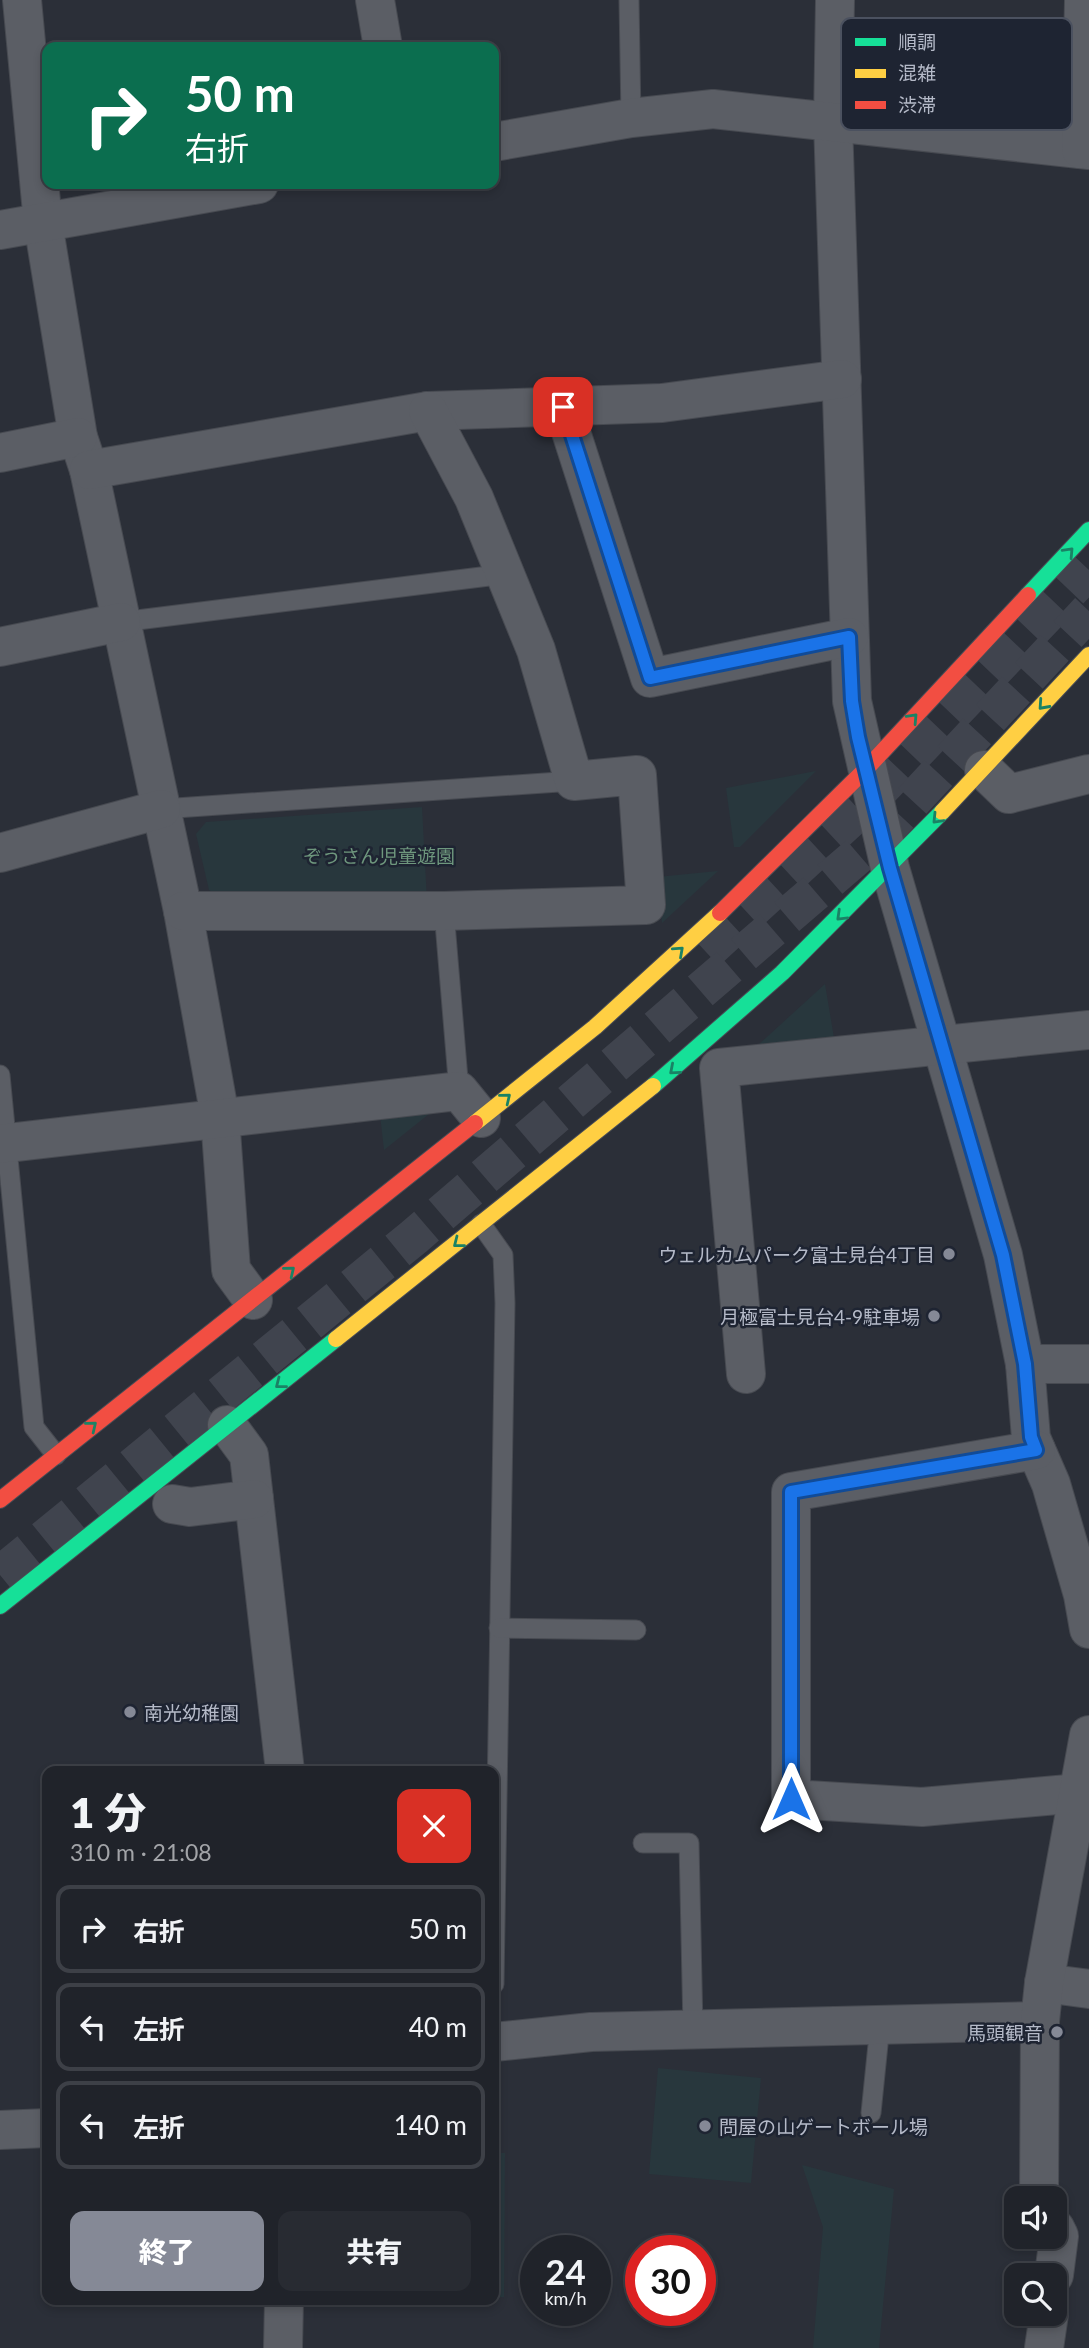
<!DOCTYPE html>
<html lang="ja">
<meta charset="utf-8">
<style>
:root{--surface:#20232a;--page:#282b32;--text:#f1f3f6;--muted:#a2a4a8;--line:#3d4047;--accent:#858996}
body{margin:0;font-family:Lato,"Noto Sans JP",sans-serif;background:var(--page);color:var(--text);height:100vh;display:flex;flex-direction:column;font-size:26px;white-space:nowrap}
*{box-sizing:border-box;margin:0}
p{font-size:23px;color:var(--muted)}
.icon{flex:none;width:38px;height:38px;fill:none;stroke:currentColor;stroke-width:2;stroke-linecap:round;stroke-linejoin:round}
.map{position:relative;flex:1;overflow:hidden}
.side{position:absolute;left:42px;top:1766px;width:457px;height:539px;display:flex;flex-direction:column;background:var(--surface);border-radius:14px;box-shadow:0 4px 10px #0003,0 0 0 2px var(--line)}
.side>*{flex:none}
.top-card{position:absolute;left:42px;top:42px;width:457px;height:147px;border-radius:14px;box-shadow:0 4px 10px #0003,0 0 0 2px var(--line);background:#0b6e4f;color:#fff;overflow:hidden}
.fabs{position:absolute;left:1004px;top:2186px;display:grid;gap:14px}
.fabs a{display:grid;place-items:center;width:63px;height:63px;border-radius:14px;background:var(--surface);box-shadow:0 4px 10px #0003,0 0 0 2px var(--line);font-size:35px}
.speed{position:absolute;left:520px;top:2235px;display:flex;gap:14px;font-size:35px;font-weight:700;text-align:center}
.speed>*{display:grid;place-content:center;width:91px;height:91px;border-radius:50%;background:var(--surface);box-shadow:0 4px 10px #0003,0 0 0 2px var(--line);line-height:1}
.speed small{font-size:18px;font-weight:400}
.speed .limit{border:10px solid #d22;background:#fff;color:#111}
.pin{position:absolute;display:grid;place-items:center;width:60px;height:60px;color:#fff;margin:-30px;border-radius:14px;box-shadow:0 4px 10px #0006}
.me{position:absolute;width:77px;margin:-38px;rotate:0deg;stroke-linejoin:round;filter:drop-shadow(0 0 5px #0008)}
.turn{display:flex;align-items:center;gap:24px;height:147px;padding:0 28px;font-size:32px}
.turn .icon{width:91px;height:91px;stroke-width:2.5}
.turn b{display:block;font-size:49px;line-height:60px}
.round{display:grid;place-items:center;flex:none;width:74px;height:74px;border-radius:14px;background:var(--page)}
.headline{display:flex;align-items:center;justify-content:space-between;height:119px;padding:0 28px}
h1{font-size:42px;font-weight:800;line-height:52px}
.action{display:flex;gap:14px;margin-top:auto;padding:14px 28px}
.action a{flex:1;height:80px;border-radius:14px;background:var(--accent);color:#fff;font-size:28px;font-weight:800;line-height:80px;text-align:center}
.action a+a{background:var(--page);color:var(--text)}
ul{padding:0;list-style:none}
li{display:flex;align-items:center;gap:21px;height:88px;margin:0 14px 10px;padding:0 14px;border:4px solid var(--line);border-radius:14px}
li div{flex:1}
li b{display:block;font-size:26px}
li em{font-style:normal}
.map>svg:first-child{display:block}
.green{fill:#28373d}
.lines{fill:none;stroke-linecap:round;stroke-linejoin:round}
.primary-tunnel{stroke:#40444e;stroke-width:38;stroke-dasharray:38 19;stroke-linecap:butt}
.lane-casing{stroke:#474a51;stroke-width:21}
.street-casing{stroke:#474a51;stroke-width:40}
.fast-casing{stroke:#484c55;stroke-width:18}
.slow-casing{stroke:#484c55;stroke-width:18}
.jam-casing{stroke:#484c55;stroke-width:18}
.lane{stroke:#5b5e65;stroke-width:19}
.street{stroke:#5b5e65;stroke-width:38}
.fast{stroke:#16e098;stroke-width:16}
.slow{stroke:#ffcf43;stroke-width:16}
.jam{stroke:#f24e42;stroke-width:16}
.oneway{stroke:#1a8265}
.route-casing{stroke:#114b97;stroke-width:18}
.route{stroke:#1a73e8;stroke-width:12}
.poi-dot{fill:#858996;stroke:#1e2432;stroke-width:2.5}
.labels{text-anchor:middle;dominant-baseline:central;stroke-width:5;stroke-linejoin:round;paint-order:stroke}
.park-label{font-size:19px;fill:#6e977d;stroke:#1e2432}
.poi-label{font-size:19px;fill:#b5bac8;stroke:#1e2432;text-anchor:end}
.key{fill:#1e2432;stroke:#4b515f;stroke-width:2}
.key-label{font-size:19px;fill:#b5bac8}
</style>
<div class="map">
<svg width="1089" height="2348" viewBox="0 0 1089 2348">
<rect width="100%" height="100%" fill="#2b2f38"/>
<!-- green -->
<g class="green">
<polygon points="816,771 740,847 734,847 726,788"/>
<polygon points="422,807 427,901 228,902 209,890 196,834 206,822"/>
<polygon points="718,871 662,923 657,877"/>
<polygon points="825,984 835,1044 746,1056"/>
<polygon points="434,1110 384,1150 380,1115"/>
<polygon points="658,2068 761,2078 751,2183 649,2174"/>
<polygon points="494,2153 505,2153 504,2297 494,2297"/>
<polygon points="802,2165 894,2189 879,2348 813,2348 823,2227"/>
</g>
<g class="lines">
<!-- primary-tunnel -->
<g class="primary-tunnel">
<polyline points="706,952 865,805 1089,570"/>
<polyline points="0,1575 414,1237 877,839 1089,611"/>
</g>
<defs>
<g id="lane">
<polyline points="629,0 631,118"/>
<polyline points="121,622 505,574"/>
<polyline points="161,809 574,781"/>
<polyline points="444,911 459,1091"/>
<polyline points="0,1075 34,1427 56,1455"/>
<polyline points="481,1224 503,1255 505,1303 494,1984"/>
<polyline points="499,1628 636,1630"/>
<polyline points="643,1843 689,1843 693,2029"/>
<polyline points="871,2113 880,2025"/>
</g>
<g id="street">
<polyline points="22,0 43,223 78,437 89,470 183,911 220,1117 231,1270 253,1300"/>
<polyline points="375,0 383,47"/>
<polyline points="835,0 833,122 852,701 890,868 1003,1255 1025,1364 1031,1438 1051,1484 1083,1595 1089,1629"/>
<polyline points="494,142 631,118 713,109 1089,150"/>
<polyline points="1081,149 1084,0"/>
<polyline points="0,230 259,184"/>
<polyline points="563,407 650,678 849,637"/>
<polyline points="0,453 78,437"/>
<polyline points="89,470 428,411 662,403 842,379"/>
<polyline points="0,647 121,622"/>
<polyline points="984,770 1009,794 1089,774"/>
<polyline points="0,853 161,809"/>
<polyline points="183,911 444,911 646,905 637,775 574,781 536,650 474,498 428,411"/>
<polyline points="0,1144 459,1091 481,1118"/>
<polyline points="1025,1364 1089,1364"/>
<polyline points="746,1374 719,1068 1089,1030"/>
<polyline points="227,1425 249,1455 285,1771"/>
<polyline points="1036,1450 791,1492 791,1799 922,1807 1080,1793"/>
<polyline points="172,1504 190,1507 254,1499"/>
<polyline points="1044,1983 1089,1989"/>
<polyline points="494,2042 591,2032 1040,2021"/>
<polyline points="0,2130 47,2128"/>
<polyline points="1039,2198 1040,2021 1044,1983 1089,1735"/>
<polyline points="1054,2275 1059,2236 1055,2228"/>
<polyline points="283,2348 284,2300"/>
<polyline points="1044,2348 1049,2314"/>
</g>
<g id="fast">
<polyline points="1028,595 1089,530"/>
<polyline points="653,1086 782,973 942,812"/>
<polyline points="0,1606 336,1339"/>
</g>
<g id="slow">
<polyline points="942,812 1089,655"/>
<polyline points="475,1123 595,1027 720,913"/>
<polyline points="336,1339 653,1086"/>
</g>
<g id="jam">
<polyline points="720,913 867,768 1028,595"/>
<polyline points="0,1500 475,1123"/>
</g>
</defs>
<!-- lane casing -->
<use href="#lane" class="lane-casing"/>
<!-- street casing -->
<use href="#street" class="street-casing"/>
<!-- fast casing -->
<use href="#fast" class="fast-casing"/>
<!-- slow casing -->
<use href="#slow" class="slow-casing"/>
<!-- jam casing -->
<use href="#jam" class="jam-casing"/>
<!-- lane -->
<use href="#lane" class="lane"/>
<!-- street -->
<use href="#street" class="street"/>
<!-- fast -->
<use href="#fast" class="fast"/>
<!-- slow -->
<use href="#slow" class="slow"/>
<!-- jam -->
<use href="#jam" class="jam"/>
</g>
<!-- one-way arrows -->
<defs><path id="oneway-chevron" d="M-2-3.5L2.5 0L-2 3.5" fill="none" stroke-width="1.6" stroke-linecap="round" stroke-linejoin="round" transform="scale(1.75)"/></defs>
<g class="oneway">
<use href="#oneway-chevron" transform="translate(1069 552) rotate(-47)"/>
<use href="#oneway-chevron" transform="translate(1043 705) rotate(132)"/>
<use href="#oneway-chevron" transform="translate(913 718) rotate(-47)"/>
<use href="#oneway-chevron" transform="translate(937 819) rotate(134)"/>
<use href="#oneway-chevron" transform="translate(841 916) rotate(136)"/>
<use href="#oneway-chevron" transform="translate(679 951) rotate(-42)"/>
<use href="#oneway-chevron" transform="translate(674 1070) rotate(139)"/>
<use href="#oneway-chevron" transform="translate(506 1098) rotate(-39)"/>
<use href="#oneway-chevron" transform="translate(458 1243) rotate(142)"/>
<use href="#oneway-chevron" transform="translate(290 1271) rotate(-39)"/>
<use href="#oneway-chevron" transform="translate(280 1384) rotate(142)"/>
<use href="#oneway-chevron" transform="translate(92 1426) rotate(-39)"/>
</g>
<g class="lines">
<defs>
<polyline id="route" points="563,407 650,678 849,637 852,701 858,737 890,868 1003,1255 1025,1364 1031,1437 1036,1450 791,1492 791,1799"/>
</defs>
<!-- route casing -->
<use href="#route" class="route-casing"/>
<!-- route -->
<use href="#route" class="route"/>
</g>
<!-- markers -->
<g class="poi-dot">
<circle cx="949" cy="1254" r="7"/>
<circle cx="934" cy="1316" r="7"/>
<circle cx="130" cy="1712" r="7"/>
<circle cx="1057" cy="2032" r="7"/>
<circle cx="705" cy="2126" r="7"/>
</g>
<g class="labels">
<!-- park labels -->
<g class="park-label">
<text x="379" y="855">ぞうさん児童遊園</text>
</g>
<!-- poi labels -->
<g class="poi-label">
<text x="935" y="1254">ウェルカムパーク富士見台4丁目</text>
<text x="920" y="1316">月極富士見台4-9駐車場</text>
<text x="144" y="1712" text-anchor="start">南光幼稚園</text>
<text x="1043" y="2032">馬頭観音</text>
<text x="719" y="2126" text-anchor="start">問屋の山ゲートボール場</text>
</g>
</g>
<!-- legend -->
<rect x="841" y="18" width="231" height="112" rx="10" class="key"/>
<rect x="855" y="38" width="31" height="8" fill="#16e098"/>
<rect x="855" y="69" width="31" height="9" fill="#ffcf43"/>
<rect x="855" y="101" width="31" height="8" fill="#f24e42"/>
<g class="key-label">
<text x="898" y="49">順調</text>
<text x="898" y="80">混雑</text>
<text x="898" y="112">渋滞</text>
</g>
</svg>
<div class="fabs">
<a><svg class="icon" aria-label="sound" viewBox="0 0 24 24"><path d="M4 9h4l5-4v14l-5-4H4zM17 9q2 3 0 6"/></svg></a>
<a><svg class="icon" aria-label="search" viewBox="0 0 24 24"><circle cx="10" cy="10" r="6"/><path d="M15 15l6 6"/></svg></a>
</div>
<div class="speed"><div>24<small>km/h</small></div><div class="limit">30</div></div>
<div class="pin" style="left:563px;top:407px;background:#d93025"><svg class="icon" aria-label="arrive" viewBox="0 0 24 24"><path d="M6 21V4h12l-3 4 3 4H6"/></svg></div>
<svg class="me" style="left:791px;top:1799px" viewBox="-20 -20 40 40"><path d="M0-17L14 15 0 8-14 15z" fill="#1a73e8" stroke="#fff" stroke-width="4"/></svg>
<div class="top-card">
<div class="turn"><svg class="icon" aria-label="right" viewBox="0 0 24 24"><path d="M7 20v-9h11M14 6l5 5-5 5"/></svg><div><b>50 m</b>右折</div></div>
</div>
<section class="side">
<div class="headline"><div><h1>1 分</h1><p>310 m · 21:08</p></div><a class="round" style="background:#d93025;color:#fff"><svg class="icon" aria-label="close" viewBox="0 0 24 24"><path d="M6 6l12 12M18 6L6 18"/></svg></a></div>
<ul>
<li><svg class="icon" aria-label="right" viewBox="0 0 24 24"><path d="M7 20v-9h11M14 6l5 5-5 5"/></svg><div><b>右折</b></div><em>50 m</em></li>
<li><svg class="icon" aria-label="left" viewBox="0 0 24 24"><path d="M17 20v-9H6M10 6l-5 5 5 5"/></svg><div><b>左折</b></div><em>40 m</em></li>
<li><svg class="icon" aria-label="left" viewBox="0 0 24 24"><path d="M17 20v-9H6M10 6l-5 5 5 5"/></svg><div><b>左折</b></div><em>140 m</em></li>
</ul>
<div class="action"><a>終了</a><a>共有</a></div>
</section>
</div>
